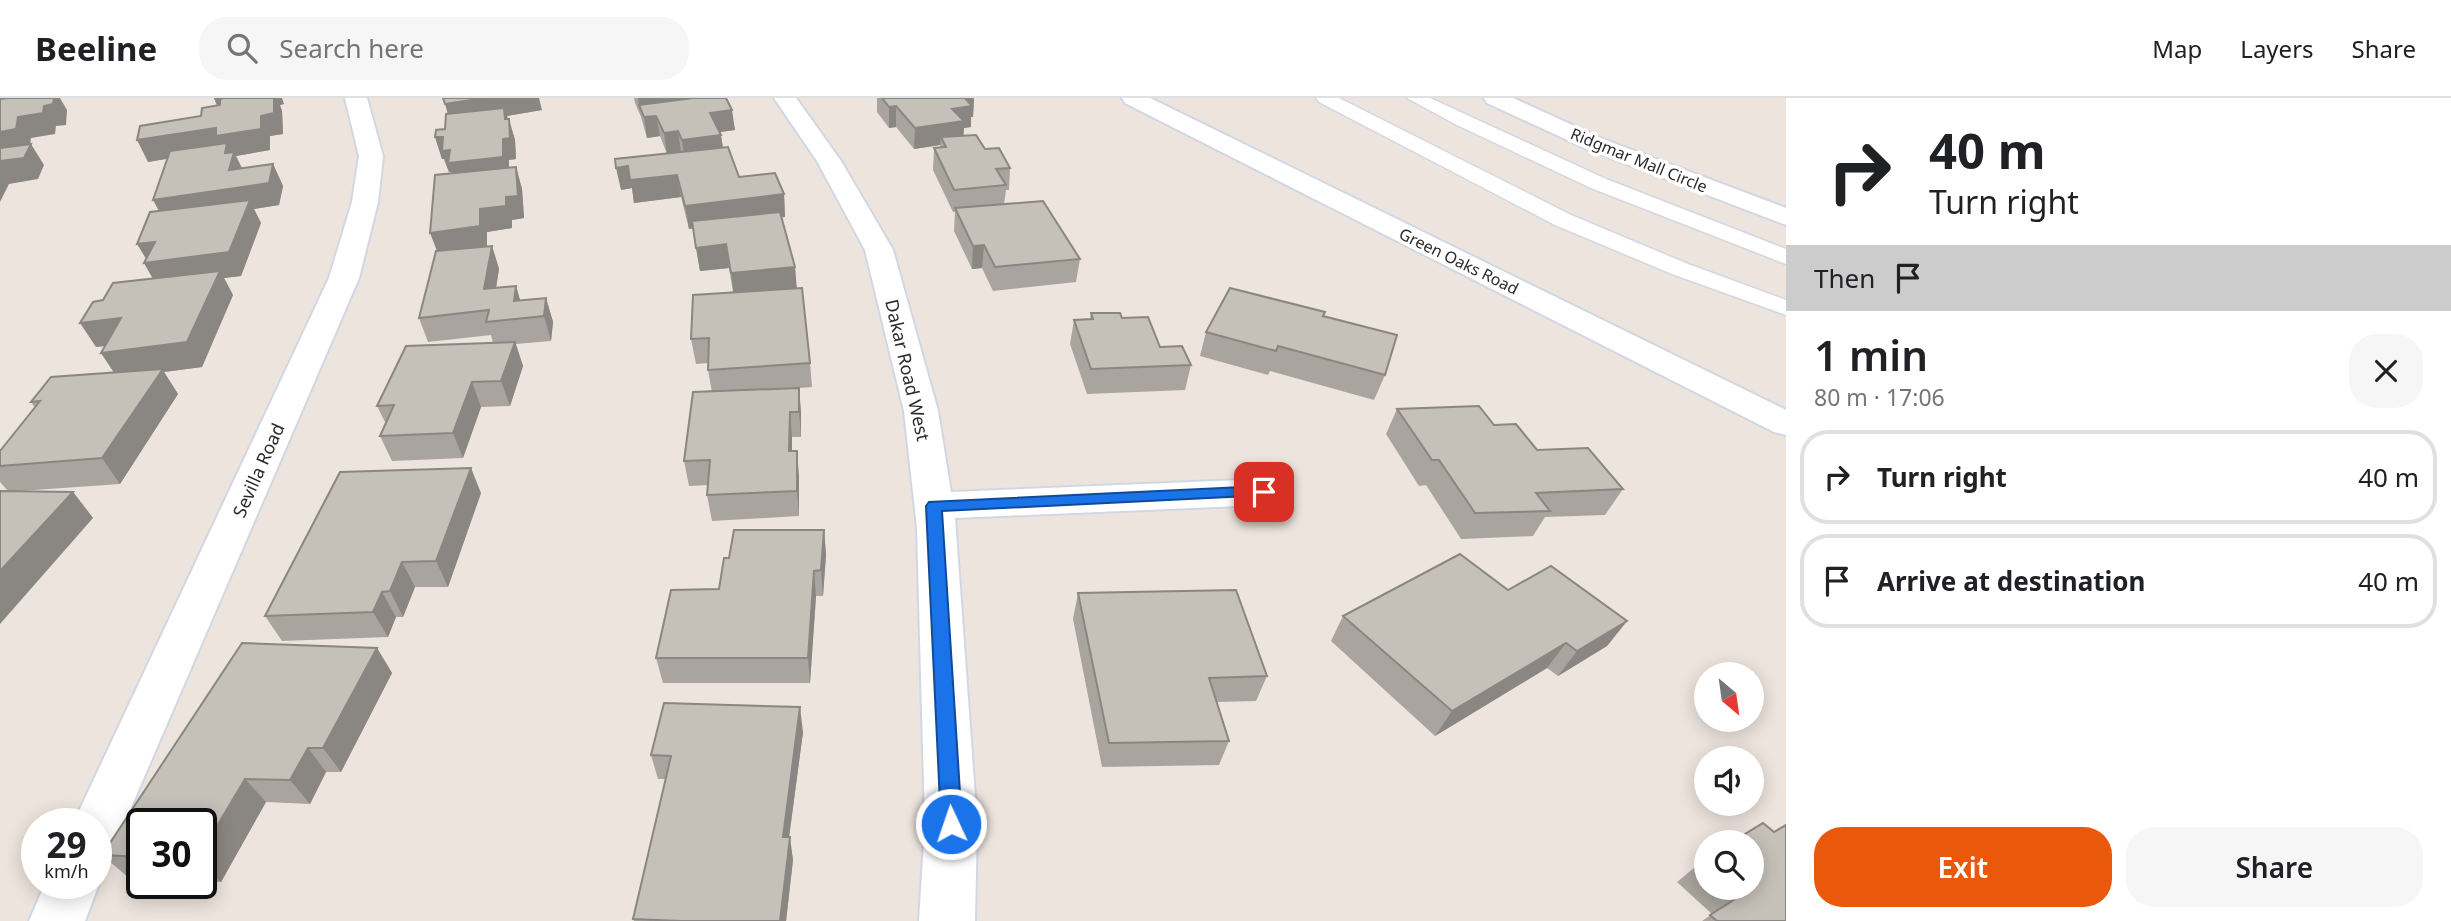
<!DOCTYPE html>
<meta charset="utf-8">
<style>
:root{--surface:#fff;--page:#f6f6f6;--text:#202124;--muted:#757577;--line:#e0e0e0;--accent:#ea580c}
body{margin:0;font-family:"Noto Sans",sans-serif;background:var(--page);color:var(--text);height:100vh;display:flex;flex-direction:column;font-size:26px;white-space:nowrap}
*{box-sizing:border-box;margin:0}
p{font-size:23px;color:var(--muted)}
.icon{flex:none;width:38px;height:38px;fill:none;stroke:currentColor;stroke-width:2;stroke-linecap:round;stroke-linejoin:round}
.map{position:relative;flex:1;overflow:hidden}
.side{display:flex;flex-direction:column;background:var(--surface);width:665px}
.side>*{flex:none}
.banner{background:#fff;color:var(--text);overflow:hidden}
.needle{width:46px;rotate:151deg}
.fabs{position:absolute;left:1694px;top:564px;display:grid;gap:14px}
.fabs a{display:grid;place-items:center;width:70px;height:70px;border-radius:50%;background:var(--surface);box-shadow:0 4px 18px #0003;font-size:35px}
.speed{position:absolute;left:21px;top:710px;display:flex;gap:14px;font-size:35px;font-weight:700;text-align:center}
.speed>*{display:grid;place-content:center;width:91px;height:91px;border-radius:50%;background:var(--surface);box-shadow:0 4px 18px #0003;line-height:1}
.speed small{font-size:18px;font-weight:400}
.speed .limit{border:4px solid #111;border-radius:10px;background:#fff;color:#111}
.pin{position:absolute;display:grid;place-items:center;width:60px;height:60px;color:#fff;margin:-30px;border-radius:14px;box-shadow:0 4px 10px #0006}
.me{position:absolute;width:77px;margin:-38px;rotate:357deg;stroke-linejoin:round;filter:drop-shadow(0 0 5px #0008)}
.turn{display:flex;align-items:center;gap:24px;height:147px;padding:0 28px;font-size:32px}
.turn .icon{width:91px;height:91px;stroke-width:2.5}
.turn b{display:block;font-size:49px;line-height:60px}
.then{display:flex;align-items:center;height:66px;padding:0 28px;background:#0003;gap:14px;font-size:26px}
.round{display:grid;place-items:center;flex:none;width:74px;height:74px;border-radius:28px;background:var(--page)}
.headline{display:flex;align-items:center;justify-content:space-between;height:119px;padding:0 28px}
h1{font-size:42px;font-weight:600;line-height:52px}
.button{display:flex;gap:14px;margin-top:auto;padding:14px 28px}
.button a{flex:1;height:80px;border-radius:28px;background:var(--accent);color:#fff;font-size:28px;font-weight:600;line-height:80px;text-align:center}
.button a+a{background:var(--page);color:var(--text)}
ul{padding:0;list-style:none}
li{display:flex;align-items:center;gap:21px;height:94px;margin:0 14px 10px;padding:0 14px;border:4px solid var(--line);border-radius:28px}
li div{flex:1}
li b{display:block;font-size:26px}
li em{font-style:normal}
header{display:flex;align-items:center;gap:42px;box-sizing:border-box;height:98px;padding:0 35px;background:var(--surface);border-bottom:2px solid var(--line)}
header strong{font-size:33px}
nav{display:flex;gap:38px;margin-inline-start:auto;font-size:24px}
.search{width:490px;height:63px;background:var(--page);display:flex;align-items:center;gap:18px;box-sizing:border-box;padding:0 24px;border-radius:28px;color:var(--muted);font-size:26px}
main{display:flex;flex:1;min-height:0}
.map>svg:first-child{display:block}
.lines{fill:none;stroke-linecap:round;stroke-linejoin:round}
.service-casing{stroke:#d2d7e4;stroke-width:3}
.minor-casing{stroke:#d2d7e4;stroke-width:4}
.secondary-casing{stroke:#d2d7e4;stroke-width:4}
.service{fill:#fff;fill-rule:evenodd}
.minor{fill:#fff;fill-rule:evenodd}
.secondary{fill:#fff;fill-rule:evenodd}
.wall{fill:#a9a59e}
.shaded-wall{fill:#8a8681}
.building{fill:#c5c0b8;stroke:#8a8681;stroke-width:2}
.route{fill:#1a73e8;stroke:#114b97;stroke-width:2}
.labels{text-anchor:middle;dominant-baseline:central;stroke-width:7;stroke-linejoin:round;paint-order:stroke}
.far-street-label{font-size:16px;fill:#2b2b2b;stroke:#fff}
.street-label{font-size:18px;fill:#2b2b2b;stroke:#fff}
</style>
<header>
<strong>Beeline</strong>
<div class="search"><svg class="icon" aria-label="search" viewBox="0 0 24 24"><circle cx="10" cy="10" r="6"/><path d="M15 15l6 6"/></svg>Search here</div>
<nav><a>Map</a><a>Layers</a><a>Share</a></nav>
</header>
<main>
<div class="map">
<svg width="1786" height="823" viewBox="0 0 1786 823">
<rect width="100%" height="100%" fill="#ede4dd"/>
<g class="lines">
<defs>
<g id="service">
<polygon points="1316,0 1339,0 1571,117 1688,166 1786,202 1786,217 1672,176 1555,127 1319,4"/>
<polygon points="1407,0 1430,0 1606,81 1786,151 1786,166 1591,90 1455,26"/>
</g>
<g id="minor">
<polygon points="345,0 367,0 383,58 378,104 359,180 114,749 96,756 96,726 73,726 329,180 352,104 359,58"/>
<polygon points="774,0 796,0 841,63 893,152 938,313 951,394 1264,381 1277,385 1283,394 1277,403 1264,407 955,420 977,726 975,823 919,823 925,726 917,430 904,313 865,152 817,63"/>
<polygon points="1484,0 1513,0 1603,41 1786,110 1786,127 1587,51 1487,5"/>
<polygon points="96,780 99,786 85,823 29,823 45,786 96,786"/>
</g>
<polygon id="secondary" points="1122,0 1150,0 1786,312 1786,337 1774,334 1125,5"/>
</defs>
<!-- service casing -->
<use href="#service" class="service-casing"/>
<!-- minor casing -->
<use href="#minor" class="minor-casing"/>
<!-- secondary casing -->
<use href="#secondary" class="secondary-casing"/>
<!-- service -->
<use href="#service" class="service"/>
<!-- minor -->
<use href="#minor" class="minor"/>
<!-- secondary -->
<use href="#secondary" class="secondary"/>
</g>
<!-- wall -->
<g class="wall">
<polygon points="214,0 284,6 280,7 282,13 283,36 270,38 270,52 236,58 242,70 273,66 283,88 279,107 254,111 261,125 241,178 224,180 233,197 202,269 164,274 178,296 120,386 20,393 73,394 93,420 8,393 0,384 0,353 35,310 31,304 114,275 101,255 105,248 96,249 103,202 153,181 144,165 146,161 159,113 168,60 148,64 201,18 217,8"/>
<polygon points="634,0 726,0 735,32 720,34 723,49 739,79 784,96 785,119 782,119 795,169 796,190 810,265 812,289 799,290 801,315 801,339 792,339 792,353 799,378 799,418 712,423 707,397 708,387 689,388 684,363 712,294 708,272 708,265 696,266 691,241 733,194 729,170 700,173 693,130 689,131 681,99 634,105 632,90 621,92 667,56 660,38 647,40 641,19 635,5"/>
<polygon points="877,0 974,0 973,19 971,19 971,29 964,30 963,38 1010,70 1009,92 1006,92 1004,106 1080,161 1076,184 993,193 982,170 972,171 954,133 955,114 953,114 933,72 934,50 940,50 940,47 914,51 896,29 889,30 877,14"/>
<polygon points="542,12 507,18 515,42 516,61 509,62 509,70 516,69 522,91 524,120 512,122 512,130 487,134 487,148 492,148 499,171 496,190 516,188 520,202 546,200 553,224 551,243 516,246 523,268 510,308 481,309 463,360 392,363 380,338 386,326 377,308 493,245 491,237 428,244 419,220 437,153 452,75 451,74 449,74 444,61 442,61 435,39 445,31 446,16"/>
<polygon points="1091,215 1122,220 1160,249 1191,267 1185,292 1087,296 1070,246 1074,222 1090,221"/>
<polygon points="1324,218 1385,277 1374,302 1270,273 1268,277 1200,258 1206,234"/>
<polygon points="1397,311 1494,327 1537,352 1623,391 1605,417 1545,419 1533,438 1461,441 1426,387 1419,388 1386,336"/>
<polygon points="481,395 448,489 415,489 403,519 396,519 388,539 282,543 265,518"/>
<polygon points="824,432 826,457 823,498 816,498 810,585 663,585 656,560 719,491 729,460"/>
<polygon points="1508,492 1627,523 1607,548 1558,578 1547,570 1435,638 1331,543 1343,518"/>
<polygon points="1078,495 1267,578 1256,603 1217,604 1229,643 1219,667 1102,669 1073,521"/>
<polygon points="242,545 377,550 392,575 341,674 326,674 310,706 266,704 221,784 201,783 201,726 142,726 142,781 129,780 102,757"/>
<polygon points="803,634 789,739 793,762 786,823 634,823 633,821 666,681 658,681 651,657"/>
<polygon points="1706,760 1706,789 1752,789 1786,823 1702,823 1712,816 1677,784"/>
</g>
<!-- shaded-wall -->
<g class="shaded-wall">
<polygon points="54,0 60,0 67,12 66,27 56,28 55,36 31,40 30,48 31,46 44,67 38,81 9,86 0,104 0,34 18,19 44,8"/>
<polygon points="214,0 282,0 284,6 280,7 282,13 283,36 270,38 270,52 236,58 244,75 273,66 283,88 279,107 254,111 261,125 241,178 224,180 233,197 202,269 164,274 178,296 120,386 102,360 118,280 101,255 158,189 144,165 148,164 137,146 165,124 153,102 229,72 222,52 148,64 137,42 222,17"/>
<polygon points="484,0 539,0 542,12 507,18 510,28 509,21 515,42 516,61 509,62 509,80 456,87 451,74 449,74 444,61 442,61 435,39 443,39 503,41 451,27 445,6"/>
<polygon points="638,0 723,0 639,7"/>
<polygon points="964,0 974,0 973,19 971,19 971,29 964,30 963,44 941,39 940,47 914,51 915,30"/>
<polygon points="896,8 896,29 889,30 889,9"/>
<polygon points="732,12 735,32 713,35 710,15"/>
<polygon points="656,18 660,38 647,40 644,19"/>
<polygon points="678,33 681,55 667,57 664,35"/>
<polygon points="721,37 724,58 685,64 682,42"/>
<polygon points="628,68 677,77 681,99 634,105 632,90 621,92 616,70"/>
<polygon points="516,69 522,91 524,120 512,122 512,130 487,134 487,151 439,158 430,135 506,99"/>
<polygon points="784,96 785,119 689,131 685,108"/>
<polygon points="726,146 729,170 700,173 696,150"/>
<polygon points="984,147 982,170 972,171 973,148"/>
<polygon points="492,148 499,171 492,215 484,191"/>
<polygon points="795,169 797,192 734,199 731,175"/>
<polygon points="516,188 523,212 514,203"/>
<polygon points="546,200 553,224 551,243 544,218"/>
<polygon points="121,220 136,244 96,249 80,225"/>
<polygon points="515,244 523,268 510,308 501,283"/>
<polygon points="472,284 481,309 463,360 453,335"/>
<polygon points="799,290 801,315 801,339 799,314"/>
<polygon points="790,314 792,339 792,379 789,353"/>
<polygon points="797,353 799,378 799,418 797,393"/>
<polygon points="471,370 481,395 448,489 436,463"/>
<polygon points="73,394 93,420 0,526 0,473"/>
<polygon points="824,432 826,457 823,498 821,472"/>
<polygon points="402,464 415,489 403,519 390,493"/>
<polygon points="814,473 816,498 810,585 808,560"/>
<polygon points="382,494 396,519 388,539 373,514"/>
<polygon points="1627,523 1607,548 1558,578 1577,553"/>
<polygon points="1566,545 1547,570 1435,638 1452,613"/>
<polygon points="377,550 392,575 341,674 323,650"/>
<polygon points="800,609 803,634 786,762 783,739"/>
<polygon points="308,650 326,674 310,706 290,682"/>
<polygon points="245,681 266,704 221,784 201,764 201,755"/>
<polygon points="790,739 793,762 786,823 780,823"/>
</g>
<!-- building -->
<g class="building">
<polygon points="7,0 54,0 53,6 44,8 43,15 18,19 16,31 0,34 0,1"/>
<polygon points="224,0 274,0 274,15 261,18 261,31 216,38 216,30 137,42 140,28 201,18 202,10 220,7 220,1"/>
<polygon points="443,0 484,0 445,6"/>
<polygon points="693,0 726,0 732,12 710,15 721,37 682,42 678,33 664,35 656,18 644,19 639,7"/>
<polygon points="882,0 965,0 972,8 952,11 964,23 915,30 896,8 889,9"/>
<polygon points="504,10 505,21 509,21 510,40 503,41 503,59 448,65 450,52 442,53 443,39 435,39 436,32 445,31 446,16"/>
<polygon points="976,37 985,51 999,50 1010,70 996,71 1006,87 954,92 934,50 946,49 941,39"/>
<polygon points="227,45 225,55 234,54 229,72 273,66 269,85 153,102 170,53"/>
<polygon points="31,46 24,60 0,63 0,50"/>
<polygon points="728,49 739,79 775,75 784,96 685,108 677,77 630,82 628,68 616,70 615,61"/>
<polygon points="516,69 518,98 506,99 506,108 480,111 480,128 430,135 435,77"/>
<polygon points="250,102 229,154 144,165 155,144 137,146 150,114"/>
<polygon points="1043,103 1080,161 995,169 984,147 973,148 955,110"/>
<polygon points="780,114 795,169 731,175 726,146 696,150 692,123"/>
<polygon points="492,148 484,191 516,188 514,203 546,200 544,218 486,224 489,212 419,220 436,153"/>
<polygon points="220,173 187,244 101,255 121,220 80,225 93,204 103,202 113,185"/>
<polygon points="802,190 810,265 708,272 709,240 691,241 693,197"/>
<polygon points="1230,190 1325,214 1323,218 1397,237 1385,277 1278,248 1276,253 1206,234"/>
<polygon points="1091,215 1120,215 1122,220 1148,219 1160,249 1182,248 1191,267 1091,271 1074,222 1093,221"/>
<polygon points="515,244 501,283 472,284 453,335 380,338 394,307 377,308 406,248"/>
<polygon points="163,271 102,360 0,368 0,353 40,303 31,304 51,279"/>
<polygon points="799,290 799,314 790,314 789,353 797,353 797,393 707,397 710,362 684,363 693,294"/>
<polygon points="1479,308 1494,327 1516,326 1537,352 1588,350 1623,391 1536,395 1550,413 1475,415 1439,362 1432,362 1397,311"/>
<polygon points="471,370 436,463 402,464 390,493 382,494 373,514 265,518 340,374"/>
<polygon points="0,393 73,394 0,473"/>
<polygon points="734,432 824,432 821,472 814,473 808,560 656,560 671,492 719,491 724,460 729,460"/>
<polygon points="1460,456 1508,492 1551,468 1627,523 1577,553 1566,545 1452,613 1343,518"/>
<polygon points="1236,492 1267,578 1209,580 1229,643 1109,645 1078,495"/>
<polygon points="242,545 377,550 323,650 308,650 290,682 245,681 201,755 201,726 142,726 142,759 102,757"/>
<polygon points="664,605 800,609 783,739 790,739 780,823 681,823 633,821 671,658 651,657"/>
<polygon points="1763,725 1774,734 1786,727 1786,823 1717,823 1710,817 1743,796 1736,789 1752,789 1752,744 1732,744"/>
</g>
<!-- route -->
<polygon class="route" points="1264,388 1269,390 1271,394 1269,397 942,413 962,726 959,733 951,736 944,733 941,726 926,408 929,404"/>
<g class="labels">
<!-- far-street labels -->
<g class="far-street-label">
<text transform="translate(1639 62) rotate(22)">Ridgmar Mall Circle</text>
<text transform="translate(1459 163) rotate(26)">Green Oaks Road</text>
</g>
<!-- street labels -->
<g class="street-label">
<text transform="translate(908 272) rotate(77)">Dakar Road West</text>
<text transform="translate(258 372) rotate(-66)">Sevilla Road</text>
</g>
</g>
</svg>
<div class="fabs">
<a><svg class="needle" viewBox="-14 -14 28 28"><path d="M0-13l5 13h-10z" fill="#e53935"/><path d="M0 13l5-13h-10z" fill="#757577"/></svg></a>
<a><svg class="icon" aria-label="sound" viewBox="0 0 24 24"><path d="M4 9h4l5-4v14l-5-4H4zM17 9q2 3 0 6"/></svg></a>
<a><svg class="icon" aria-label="search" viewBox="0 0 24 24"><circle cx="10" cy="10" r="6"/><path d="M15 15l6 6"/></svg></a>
</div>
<div class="speed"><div>29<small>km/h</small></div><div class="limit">30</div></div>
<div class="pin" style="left:1264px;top:394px;background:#d93025"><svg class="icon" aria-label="arrive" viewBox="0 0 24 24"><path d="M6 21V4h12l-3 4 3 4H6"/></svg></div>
<svg class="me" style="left:951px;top:726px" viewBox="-20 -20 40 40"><circle r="17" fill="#1a73e8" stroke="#fff" stroke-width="3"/><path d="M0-11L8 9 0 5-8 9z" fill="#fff"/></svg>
</div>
<section class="side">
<div class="banner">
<div class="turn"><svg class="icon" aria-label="right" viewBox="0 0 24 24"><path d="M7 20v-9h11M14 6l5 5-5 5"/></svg><div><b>40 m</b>Turn right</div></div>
<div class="then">Then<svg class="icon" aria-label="arrive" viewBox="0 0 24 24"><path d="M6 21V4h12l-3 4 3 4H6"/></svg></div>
</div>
<div class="headline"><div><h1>1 min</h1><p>80 m · 17:06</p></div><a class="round"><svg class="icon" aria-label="close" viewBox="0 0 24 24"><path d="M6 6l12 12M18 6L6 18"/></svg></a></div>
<ul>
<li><svg class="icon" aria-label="right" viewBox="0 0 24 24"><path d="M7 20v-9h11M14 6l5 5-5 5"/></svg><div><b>Turn right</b></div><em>40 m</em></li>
<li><svg class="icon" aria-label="arrive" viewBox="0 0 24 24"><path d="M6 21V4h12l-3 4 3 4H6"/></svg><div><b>Arrive at destination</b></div><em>40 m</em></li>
</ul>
<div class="button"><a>Exit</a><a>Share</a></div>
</section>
</main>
